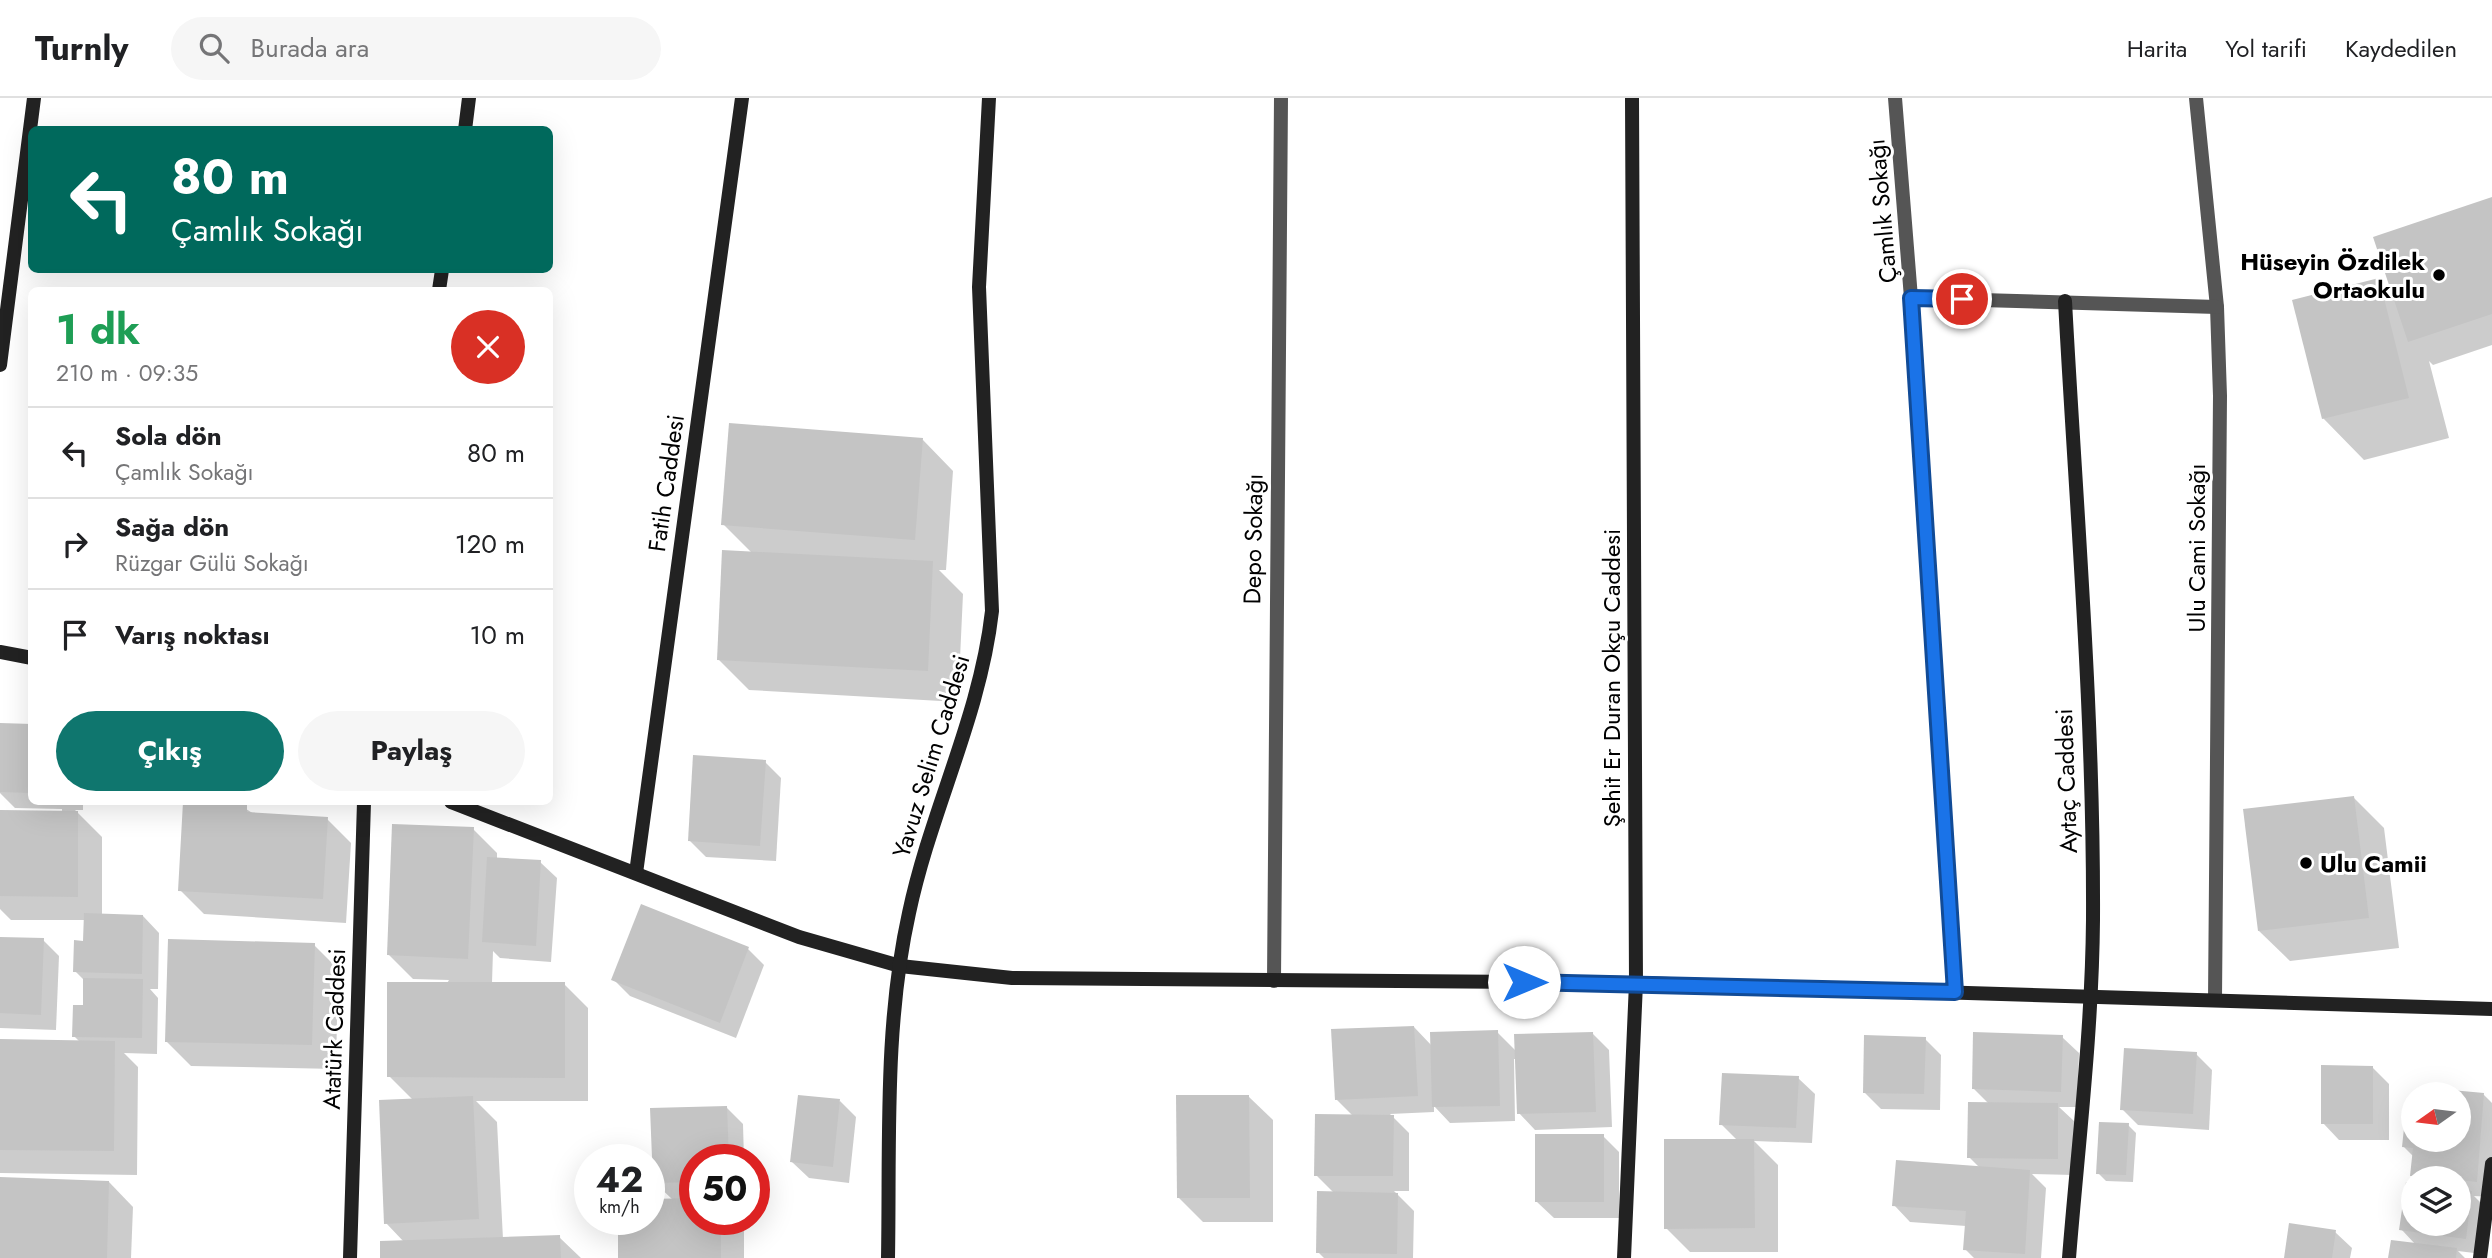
<!DOCTYPE html>
<html lang="tr">
<meta charset="utf-8">
<style>
:root{--surface:#fff;--page:#f6f6f6;--text:#202124;--muted:#757577;--line:#e0e0e0;--accent:#0f766e}
body{margin:0;font-family:Jost,sans-serif;background:var(--page);color:var(--text);height:100vh;display:flex;flex-direction:column;font-size:26px;white-space:nowrap}
*{box-sizing:border-box;margin:0}
p{font-size:23px;color:var(--muted)}
.icon{flex:none;width:38px;height:38px;fill:none;stroke:currentColor;stroke-width:2;stroke-linecap:round;stroke-linejoin:round}
.map{position:relative;flex:1;overflow:hidden}
.panel{position:absolute;left:28px;top:189px;width:525px;height:518px;display:flex;flex-direction:column;background:var(--surface);border-radius:10px;box-shadow:0 7px 28px #0002}
.panel>*{flex:none}
.guide{position:absolute;left:28px;top:28px;width:525px;height:147px;border-radius:10px;box-shadow:0 7px 28px #0002;background:#00695c;color:#fff;overflow:hidden}
.needle{width:46px;rotate:256deg}
.tools{position:absolute;left:2401px;top:984px;display:grid;gap:14px}
.tools a{display:grid;place-items:center;width:70px;height:70px;border-radius:50%;background:var(--surface);box-shadow:0 7px 28px #0002;font-size:35px}
.speed{position:absolute;left:574px;top:1046px;display:flex;gap:14px;font-size:35px;font-weight:700;text-align:center}
.speed>*{display:grid;place-content:center;width:91px;height:91px;border-radius:50%;background:var(--surface);box-shadow:0 7px 28px #0002;line-height:1}
.speed small{font-size:18px;font-weight:400}
.speed .limit{border:10px solid #d22;background:#fff;color:#111}
.pin{position:absolute;display:grid;place-items:center;width:60px;height:60px;color:#fff;margin:-30px;border:4px solid #fff;border-radius:50%;box-shadow:0 2px 7px #0007}
.me{position:absolute;width:77px;margin:-38px;rotate:90deg;stroke-linejoin:round;filter:drop-shadow(0 0 5px #0008)}
.turn{display:flex;align-items:center;gap:24px;height:147px;padding:0 28px;font-size:32px}
.turn .icon{width:91px;height:91px;stroke-width:2.5}
.turn b{display:block;font-size:49px;line-height:60px}
.round{display:grid;place-items:center;flex:none;width:74px;height:74px;border-radius:37px;background:var(--page)}
.overview{display:flex;align-items:center;justify-content:space-between;height:119px;padding:0 28px}
h1{font-size:42px;font-weight:700;line-height:52px;color:#1e9e55}
.cta{display:flex;gap:14px;margin-top:auto;padding:14px 28px}
.cta a{flex:1;height:80px;border-radius:42px;background:var(--accent);color:#fff;font-size:28px;font-weight:700;line-height:80px;text-align:center}
.cta a+a{background:var(--page);color:var(--text)}
ul{padding:0;list-style:none}
li{display:flex;align-items:center;gap:21px;height:91px;padding:0 28px;border-top:2px solid var(--line)}
li div{flex:1}
li b{display:block;font-size:26px}
li em{font-style:normal}
header{display:flex;align-items:center;gap:42px;box-sizing:border-box;height:98px;padding:0 35px;background:var(--surface);border-bottom:2px solid var(--line)}
header strong{font-size:33px}
nav{display:flex;gap:38px;margin-inline-start:auto;font-size:24px}
.search{width:490px;height:63px;background:var(--page);display:flex;align-items:center;gap:18px;box-sizing:border-box;padding:0 24px;border-radius:38px;color:var(--muted);font-size:26px}
.map>svg:first-child{display:block}
.shadow{fill:#0003}
.building{fill:#c4c4c4}
.lines{fill:none;stroke-linecap:round;stroke-linejoin:round}
.street{stroke:#555;stroke-width:14}
.secondary{stroke:#222;stroke-width:14}
.route-casing{stroke:#114b97;stroke-width:18}
.route{stroke:#1a73e8;stroke-width:12}
.poi-dot{fill:#000;stroke:#fff;stroke-width:2.5}
.labels{text-anchor:middle;dominant-baseline:central;stroke-width:6;stroke-linejoin:round;paint-order:stroke}
.street-label{font-size:24px;fill:#000;stroke:#fff}
.poi-label{font-size:24px;font-weight:bold;fill:#000;stroke:#fff;text-anchor:end}
</style>
<header>
<strong>Turnly</strong>
<div class="search"><svg class="icon" aria-label="search" viewBox="0 0 24 24"><circle cx="10" cy="10" r="6"/><path d="M15 15l6 6"/></svg>Burada ara</div>
<nav><a>Harita</a><a>Yol tarifi</a><a>Kaydedilen</a></nav>
</header>
<div class="map">
<svg width="2492" height="1160" viewBox="0 0 2492 1160">
<rect width="100%" height="100%" fill="#fff"/>
<!-- shadow -->
<g class="shadow">
<polygon points="2492,101 2492,247 2433,267 2429,263 2449,340 2364,362 2323,320 2378,182 2394,198"/>
<polygon points="923,342 953,373 946,472 939,472 963,496 958,604 749,592 718,561 752,455 723,426"/>
<polygon points="0,627 32,628 32,704 83,704 83,712 75,712 102,739 102,817 143,818 159,835 158,891 150,891 158,900 157,956 124,955 138,969 137,1077 0,1075 0,943 80,944 74,938 84,909 85,883 75,873 85,844 85,822 11,822 0,811 0,714 62,715 62,711 15,710 0,695"/>
<polygon points="765,664 781,680 776,763 706,759 690,743"/>
<polygon points="2354,700 2384,730 2399,850 2290,863 2259,833"/>
<polygon points="185,704 235,704 254,716 327,721 351,745 346,825 204,816 180,792"/>
<polygon points="473,731 497,755 497,761 540,764 557,780 551,864 500,860 493,853 492,885 564,886 588,910 588,1003 476,1003 497,1024 503,1141 559,1139 581,1160 382,1160 404,1144 386,1125 413,1002 389,978 449,882 413,881 389,857"/>
<polygon points="0,840 43,842 59,858 56,932 0,930"/>
<polygon points="314,847 338,871 336,971 191,968 167,944"/>
<polygon points="748,851 764,867 736,940 630,898 613,881"/>
<polygon points="1414,929 1432,948 1497,934 1517,954 1593,936 1609,952 1612,1029 1535,1032 1519,1015 1517,961 1514,961 1515,1023 1450,1025 1434,1008 1434,1014 1390,1016 1409,1035 1409,1093 1394,1093 1414,1113 1413,1160 1324,1160 1318,1154 1334,1095 1316,1077 1353,1018 1336,1001"/>
<polygon points="2062,939 2079,955 2077,1009 2059,1009 2074,1023 2073,1077 2032,1076 2046,1090 2041,1160 1974,1160 1965,1151 1966,1128 1910,1124 1894,1107 1980,1070 1969,1059 1989,1006 1973,990"/>
<polygon points="1925,941 1941,957 1940,1012 1881,1011 1864,994"/>
<polygon points="2196,956 2212,972 2209,1032 2138,1027 2122,1011"/>
<polygon points="2373,970 2389,986 2389,1042 2339,1042 2323,1025"/>
<polygon points="1798,980 1815,996 1812,1045 1754,1043 1778,1067 1778,1154 1690,1154 1666,1130 1738,1043 1721,1026"/>
<polygon points="2420,991 2484,997 2492,1005 2492,1099 2474,1098 2487,1111 2482,1156 2458,1153 2465,1160 2390,1160 2416,1147 2401,1131 2407,1086 2413,1087 2413,1125 2459,1125 2459,1080 2415,1080 2412,1077 2414,1059 2404,1049 2407,1013 2413,1014 2413,1041 2459,1041 2459,996"/>
<polygon points="1248,998 1273,1022 1273,1124 1203,1124 1179,1100"/>
<polygon points="840,1003 856,1019 849,1085 809,1080 792,1064"/>
<polygon points="727,1010 743,1026 744,1062 695,1062 695,1122 740,1122 744,1126 744,1160 620,1160 620,1122 649,1122 673,1102 654,1084"/>
<polygon points="2128,1027 2136,1035 2133,1084 2106,1083 2098,1075"/>
<polygon points="1603,1038 1619,1054 1619,1120 1554,1120 1537,1104"/>
<polygon points="0,1081 109,1084 133,1109 131,1160 0,1160"/>
<polygon points="2335,1134 2352,1150 2350,1160 2286,1160"/>
</g>
<!-- building -->
<g class="building">
<polygon points="2492,99 2492,216 2408,244 2373,139"/>
<polygon points="2379,180 2409,300 2322,321 2292,202"/>
<polygon points="729,325 923,340 915,442 721,427"/>
<polygon points="722,452 933,463 928,573 717,562"/>
<polygon points="0,625 32,626 32,695 0,694"/>
<polygon points="693,657 766,662 760,748 688,743"/>
<polygon points="2354,698 2369,820 2258,833 2243,711"/>
<polygon points="183,704 228,704 247,707 247,714 328,719 323,801 178,793"/>
<polygon points="0,712 78,713 78,799 0,798"/>
<polygon points="392,726 474,729 468,861 387,857"/>
<polygon points="487,759 541,762 536,848 482,844"/>
<polygon points="641,806 749,849 720,925 611,882"/>
<polygon points="84,815 143,817 142,876 73,874 74,842 83,843"/>
<polygon points="0,839 44,840 41,917 0,915"/>
<polygon points="168,841 315,845 312,947 165,944"/>
<polygon points="83,880 143,881 142,940 72,939 73,907 83,907"/>
<polygon points="387,884 565,884 565,980 387,979"/>
<polygon points="1414,928 1418,998 1335,1002 1331,931"/>
<polygon points="1498,932 1500,1008 1432,1009 1430,934"/>
<polygon points="1593,934 1596,1014 1517,1016 1514,936"/>
<polygon points="1973,934 2063,937 2061,994 1972,991"/>
<polygon points="1864,937 1926,939 1924,996 1863,995"/>
<polygon points="0,941 115,943 114,1053 0,1052"/>
<polygon points="2124,950 2197,954 2193,1016 2120,1012"/>
<polygon points="2321,967 2373,968 2373,1026 2321,1026"/>
<polygon points="1722,975 1799,978 1796,1030 1719,1027"/>
<polygon points="2418,989 2484,995 2477,1084 2459,1082 2459,1080 2410,1078 2413,1050 2402,1049 2406,1011 2413,1012 2413,1041 2459,1041 2459,996 2418,996"/>
<polygon points="798,997 840,1001 833,1069 790,1064"/>
<polygon points="1176,997 1249,997 1250,1100 1177,1100"/>
<polygon points="473,998 479,1121 384,1126 379,1002"/>
<polygon points="1968,1004 2058,1005 2058,1061 1967,1060"/>
<polygon points="727,1008 729,1062 695,1062 695,1084 653,1085 650,1010"/>
<polygon points="1315,1016 1394,1017 1393,1078 1314,1078"/>
<polygon points="2099,1024 2129,1025 2126,1077 2096,1076"/>
<rect x="1535" y="1036" width="69" height="68"/>
<polygon points="1664,1041 1754,1041 1755,1130 1664,1131"/>
<polygon points="1896,1062 2030,1072 2025,1156 1963,1152 1966,1113 1892,1108"/>
<polygon points="0,1079 109,1083 107,1160 0,1160"/>
<polygon points="2406,1084 2413,1085 2413,1125 2459,1125 2459,1091 2472,1093 2466,1141 2399,1132"/>
<polygon points="1317,1093 1398,1095 1397,1156 1316,1155"/>
<polygon points="695,1100 695,1122 721,1122 721,1160 618,1160 618,1122 649,1122 649,1101"/>
<polygon points="2289,1125 2336,1132 2332,1160 2284,1160"/>
<polygon points="560,1137 561,1160 380,1160 380,1143"/>
<polygon points="2391,1142 2457,1150 2456,1160 2388,1160"/>
</g>
<g class="lines">
<!-- street -->
<g class="street">
<polyline points="1895,0 1911,200 1955,894"/>
<polyline points="2196,0 2217,209 2220,298 2215,902"/>
<polyline points="1911,200 2217,209"/>
<polyline points="1274,883 1281,0"/>
</g>
<!-- secondary -->
<g class="secondary">
<polyline points="465,32 469,0"/>
<polyline points="439,192 442,172"/>
<path d="M 2065,203 C 2076,409 2094,616 2093,822 C 2092,935 2078,1048 2069,1160"/>
<polyline points="0,267 34,0"/>
<polyline points="0,554 32,560"/>
<polyline points="451,704 799,839 900,868 1012,880 1636,885 2492,911"/>
<polyline points="636,775 742,0"/>
<polyline points="350,1160 364,704"/>
<path d="M 888,1160 C 890,1046 884,927 909,815 C 931,711 980,619 992,513 L 979,189 L 989,0"/>
<polyline points="1624,1160 1636,885 1632,0"/>
<polyline points="2480,1160 2492,1066"/>
</g>
</g>
<g class="lines">
<defs>
<polyline id="route" points="1524,884 1955,894 1911,200 1962,201"/>
</defs>
<!-- route casing -->
<use href="#route" class="route-casing"/>
<!-- route -->
<use href="#route" class="route"/>
</g>
<!-- markers -->
<g class="poi-dot">
<circle cx="2439" cy="177" r="7"/>
<circle cx="2306" cy="765" r="7"/>
</g>
<g class="labels">
<!-- street labels -->
<g class="street-label">
<text transform="translate(1882 113) rotate(-95)">Çamlık Sokağı</text>
<text transform="translate(666 385) rotate(-82)">Fatih Caddesi</text>
<text transform="translate(1253 441) rotate(-89)">Depo Sokağı</text>
<text transform="translate(2196 450) rotate(-90)">Ulu Cami Sokağı</text>
<text transform="translate(1611 580) rotate(-90)">Şehit Er Duran Okçu Caddesi</text>
<text transform="translate(931 658) rotate(-73)">Yavuz Selim Caddesi</text>
<text transform="translate(2066 683) rotate(-92)">Aytaç Caddesi</text>
<text transform="translate(334 931) rotate(-88)">Atatürk Caddesi</text>
</g>
<!-- poi labels -->
<g class="poi-label">
<text x="2425" y="163">Hüseyin Özdilek<tspan x="2425" dy="28">Ortaokulu</tspan></text>
<text x="2320" y="765" text-anchor="start">Ulu Camii</text>
</g>
</g>
</svg>
<div class="tools">
<a><svg class="needle" viewBox="-14 -14 28 28"><path d="M0-13l5 13h-10z" fill="#e53935"/><path d="M0 13l5-13h-10z" fill="#757577"/></svg></a>
<a><svg class="icon" aria-label="layers" viewBox="0 0 24 24"><path d="M12 4l9 5-9 5-9-5zM3 14l9 5 9-5"/></svg></a>
</div>
<div class="speed"><div>42<small>km/h</small></div><div class="limit">50</div></div>
<div class="pin" style="left:1962px;top:201px;background:#d93025"><svg class="icon" aria-label="arrive" viewBox="0 0 24 24"><path d="M6 21V4h12l-3 4 3 4H6"/></svg></div>
<svg class="me" style="left:1524px;top:884px" viewBox="-20 -20 40 40"><circle r="19" fill="#fff"/><path d="M0-13L10 11 0 6-10 11z" fill="#1a73e8"/></svg>
<div class="guide">
<div class="turn"><svg class="icon" aria-label="left" viewBox="0 0 24 24"><path d="M17 20v-9H6M10 6l-5 5 5 5"/></svg><div><b>80 m</b>Çamlık Sokağı</div></div>
</div>
<section class="panel">
<div class="overview"><div><h1>1 dk</h1><p>210 m · 09:35</p></div><a class="round" style="background:#d93025;color:#fff"><svg class="icon" aria-label="close" viewBox="0 0 24 24"><path d="M6 6l12 12M18 6L6 18"/></svg></a></div>
<ul>
<li><svg class="icon" aria-label="left" viewBox="0 0 24 24"><path d="M17 20v-9H6M10 6l-5 5 5 5"/></svg><div><b>Sola dön</b><p>Çamlık Sokağı</p></div><em>80 m</em></li>
<li><svg class="icon" aria-label="right" viewBox="0 0 24 24"><path d="M7 20v-9h11M14 6l5 5-5 5"/></svg><div><b>Sağa dön</b><p>Rüzgar Gülü Sokağı</p></div><em>120 m</em></li>
<li><svg class="icon" aria-label="arrive" viewBox="0 0 24 24"><path d="M6 21V4h12l-3 4 3 4H6"/></svg><div><b>Varış noktası</b></div><em>10 m</em></li>
</ul>
<div class="cta"><a>Çıkış</a><a>Paylaş</a></div>
</section>
</div>
